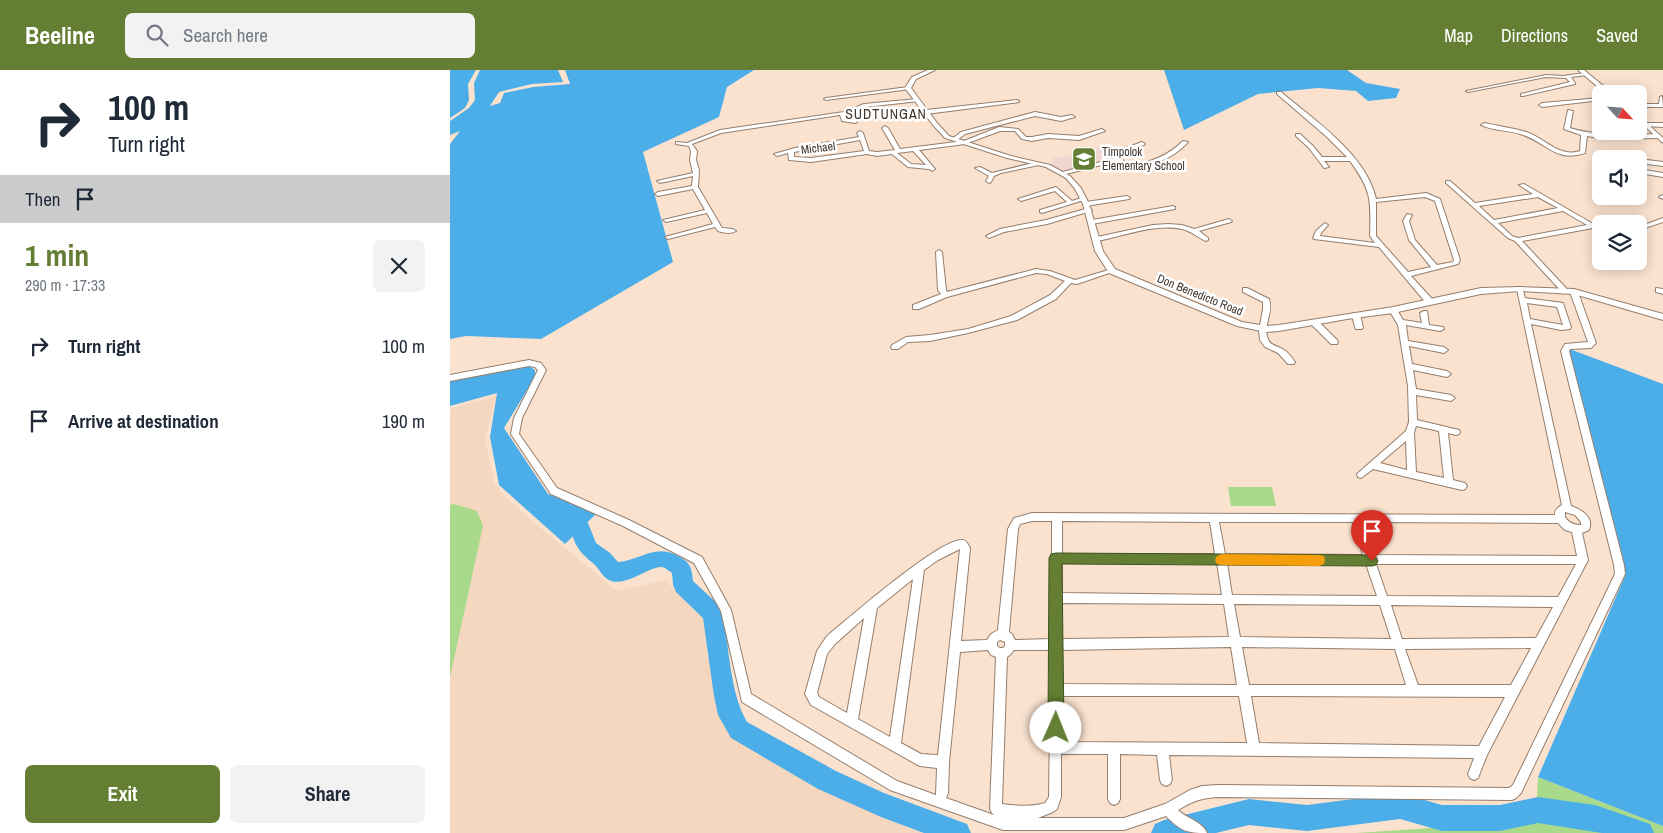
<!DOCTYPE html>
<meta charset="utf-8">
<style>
:root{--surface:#fff;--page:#f2f2f3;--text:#1f2937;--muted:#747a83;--accent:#647f33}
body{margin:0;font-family:"Archivo Narrow",sans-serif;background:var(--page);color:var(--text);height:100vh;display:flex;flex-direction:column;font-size:19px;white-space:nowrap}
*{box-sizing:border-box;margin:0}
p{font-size:16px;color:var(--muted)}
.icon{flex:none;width:28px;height:28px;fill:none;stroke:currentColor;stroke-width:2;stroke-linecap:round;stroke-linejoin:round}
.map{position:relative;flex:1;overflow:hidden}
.side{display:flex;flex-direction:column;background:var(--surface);width:450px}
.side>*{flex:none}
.hud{background:#fff;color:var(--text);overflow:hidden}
.needle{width:32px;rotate:116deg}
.tools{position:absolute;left:1142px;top:15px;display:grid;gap:10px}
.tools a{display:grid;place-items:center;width:55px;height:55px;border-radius:8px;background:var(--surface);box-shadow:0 2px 12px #0003;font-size:25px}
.pin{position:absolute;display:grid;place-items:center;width:42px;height:42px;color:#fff;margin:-51px -21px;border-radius:50% 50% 50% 0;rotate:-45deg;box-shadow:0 0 5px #0007}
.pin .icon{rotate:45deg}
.me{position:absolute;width:55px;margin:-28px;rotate:1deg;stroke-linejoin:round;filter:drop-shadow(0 0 4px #0008)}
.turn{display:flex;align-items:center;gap:18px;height:105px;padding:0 25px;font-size:22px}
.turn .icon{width:65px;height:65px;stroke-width:2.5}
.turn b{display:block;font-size:35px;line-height:42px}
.then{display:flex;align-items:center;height:48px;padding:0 25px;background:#0003;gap:10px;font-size:19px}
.round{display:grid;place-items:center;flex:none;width:52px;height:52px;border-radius:8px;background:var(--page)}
.summary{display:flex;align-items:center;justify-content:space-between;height:85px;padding:0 25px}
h1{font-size:30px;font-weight:700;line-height:38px;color:var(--accent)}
.cta{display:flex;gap:10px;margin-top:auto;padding:10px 25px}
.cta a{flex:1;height:58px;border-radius:8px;background:var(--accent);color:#fff;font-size:20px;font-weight:700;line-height:58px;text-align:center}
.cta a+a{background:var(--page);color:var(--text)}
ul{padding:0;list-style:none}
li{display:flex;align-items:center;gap:15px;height:75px;padding:0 25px}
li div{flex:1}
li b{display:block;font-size:19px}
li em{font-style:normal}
header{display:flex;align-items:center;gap:30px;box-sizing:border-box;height:70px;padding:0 25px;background:var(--accent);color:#fff}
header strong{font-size:24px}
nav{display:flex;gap:28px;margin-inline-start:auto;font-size:18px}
.search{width:350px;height:45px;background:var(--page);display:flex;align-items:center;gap:12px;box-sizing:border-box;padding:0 18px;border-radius:8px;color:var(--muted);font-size:19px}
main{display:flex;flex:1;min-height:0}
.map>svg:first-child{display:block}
.built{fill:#f5d7bf}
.education{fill:#f0d6d1}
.green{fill:#a9da8b}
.water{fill:#4caee9}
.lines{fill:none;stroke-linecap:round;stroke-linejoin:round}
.river{fill:#4caee9;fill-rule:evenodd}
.minor-casing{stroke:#947e6d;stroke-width:2}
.tertiary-casing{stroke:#947e6d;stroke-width:2}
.minor{fill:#fff;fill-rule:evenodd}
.tertiary{fill:#fff;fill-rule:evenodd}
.route{fill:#647f33;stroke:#415321}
.slow{fill:#f59e0b}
.labels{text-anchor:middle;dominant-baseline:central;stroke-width:5;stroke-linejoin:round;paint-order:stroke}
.far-street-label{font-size:12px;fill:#40362f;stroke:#fff}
.far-poi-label{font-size:12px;fill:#40362f;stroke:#fff;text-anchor:start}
.far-neighbourhood-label{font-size:14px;letter-spacing:1px;fill:#40362f;stroke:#fff}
</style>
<header>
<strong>Beeline</strong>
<div class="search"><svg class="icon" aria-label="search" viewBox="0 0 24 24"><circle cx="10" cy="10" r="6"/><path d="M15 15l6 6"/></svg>Search here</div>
<nav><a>Map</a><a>Directions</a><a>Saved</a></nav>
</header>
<main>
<section class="side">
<div class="hud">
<div class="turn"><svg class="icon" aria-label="right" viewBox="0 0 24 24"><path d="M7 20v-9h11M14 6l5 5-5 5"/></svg><div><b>100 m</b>Turn right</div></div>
<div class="then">Then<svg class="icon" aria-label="arrive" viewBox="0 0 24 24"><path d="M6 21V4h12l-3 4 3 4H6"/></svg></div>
</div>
<div class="summary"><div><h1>1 min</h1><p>290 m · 17:33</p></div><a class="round"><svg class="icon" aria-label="close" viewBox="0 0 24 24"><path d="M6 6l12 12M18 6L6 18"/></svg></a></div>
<ul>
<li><svg class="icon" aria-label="right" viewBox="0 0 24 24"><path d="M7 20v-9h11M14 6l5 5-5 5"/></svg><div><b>Turn right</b></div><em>100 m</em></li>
<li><svg class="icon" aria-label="arrive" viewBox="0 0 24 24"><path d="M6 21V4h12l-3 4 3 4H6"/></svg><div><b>Arrive at destination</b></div><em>190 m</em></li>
</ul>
<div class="cta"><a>Exit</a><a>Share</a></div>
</section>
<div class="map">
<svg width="1213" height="763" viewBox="0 0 1213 763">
<rect width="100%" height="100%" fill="#fae2cf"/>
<!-- built -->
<polygon class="built" points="46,326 35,370 44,412 53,424 74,444 167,521 215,510 256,550 280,661 395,722 488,763 0,763 0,339"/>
<!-- education -->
<polygon class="education" points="654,77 666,88 615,102 602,95 602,89"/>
<!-- green -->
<g class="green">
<polygon points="778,417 822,417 826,436 781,436"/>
<polygon points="4,434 27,441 33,456 0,607 0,435"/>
<polygon points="1088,707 1213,756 1213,763 906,763 1086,751"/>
</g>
<!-- water -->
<g class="water">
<polygon points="0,0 26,0 18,14 19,30 15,38 0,48"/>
<polygon points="30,0 108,0 113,12 82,14 49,22 40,36 50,33 54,23 83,17 120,14 115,0 304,0 277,17 269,47 193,82 223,192 91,269 16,266 0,269 0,74 10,61 0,65 0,51 19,38 25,30 24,13"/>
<polygon points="714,0 897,0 916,13 950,19 946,28 918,31 906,21 868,18 808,24 734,60"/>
<polygon points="1117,278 1213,314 1213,756 1088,707 1175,506"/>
<polygon points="78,295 85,300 85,307 54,358 98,424 147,443 115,474 49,415 40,367 47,323 0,336 0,309"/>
</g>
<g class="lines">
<!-- river -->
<g class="river">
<path d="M 112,438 L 138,453 L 146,473 L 160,483 L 168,492 C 191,490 205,473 228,486 C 240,492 242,498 243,511 L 270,536 L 273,543 C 279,577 280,623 297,652 L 386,701 L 434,723 L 517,754 L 521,763 L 474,763 L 431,747 L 368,719 L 281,668 L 268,645 L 264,626 L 253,548 L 226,522 L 223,515 L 222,503 C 219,501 216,498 212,497 C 200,495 173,520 157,509 C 151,505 149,498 144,494 C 133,485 125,478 122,463 L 105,452 L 103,446 L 105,440 Z"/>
<polygon points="950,723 992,735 1050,735 1088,727 1145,735 1200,754 1204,763 1152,763 1088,753 1050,761 992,761 950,749 857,761 799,755 766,763 701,763 705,754 714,750 799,729 857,735"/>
</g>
<defs>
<g id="minor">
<polygon points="1135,3 1137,3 1137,5 1121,7 1125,13 1125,14 1073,26 1071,26 1071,24 1120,12 1116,8 1096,7 1018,22 1016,21 1096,5 1113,6"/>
<polygon points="458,17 460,18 460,19 376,30 374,29 376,28"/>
<path d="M 827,22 L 831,22 C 863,49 917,85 926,129 L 976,123 L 990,129 L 1010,190 L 1008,194 L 961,206 L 983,230 L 983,234 L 977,234 L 929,177 L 864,169 L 863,168 L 866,161 L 875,153 L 878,155 L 871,163 L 870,166 L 925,173 L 920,166 C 921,130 922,121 900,91 L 874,91 L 879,97 L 874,98 L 859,78 L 846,66 L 846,64 L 850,64 L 863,76 L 872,87 L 897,87 L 877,67 L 827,24 ZM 975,127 L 985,131 L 1004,190 L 1003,192 L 987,195 L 965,170 L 959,151 L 962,145 L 957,144 L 953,151 L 959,170 L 981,197 L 958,202 L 926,166 L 926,132 Z"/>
<polygon points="1212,26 1213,37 1189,37 1189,34 1209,34 1210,27"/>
<polygon points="1151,28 1151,30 1092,37 1089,35 1092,33"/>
<path d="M 467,29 L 469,30 L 469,31 L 415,37 L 395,45 L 396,49 L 407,50 L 407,52 L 405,53 L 392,51 L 390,45 L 271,63 L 242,74 L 247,81 L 246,90 L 249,100 L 248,117 L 272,158 L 283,159 L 286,161 C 282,164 273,163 268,161 L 265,157 L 218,169 L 215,167 L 263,154 L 257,143 L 216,152 L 213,150 L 255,140 L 243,119 L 208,126 L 205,124 L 208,122 L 242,116 L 243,106 L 210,113 L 207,111 L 243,103 L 240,90 L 241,81 L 239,76 L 226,74 L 226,72 L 237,73 L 270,60 L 394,42 L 414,34 Z"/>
<polygon points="567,30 569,31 569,32 476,44 473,42 476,40"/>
<path d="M 1118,40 L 1123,41 L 1120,58 C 1150,67 1177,65 1208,64 L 1211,66 L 1208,68 L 1155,69 L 1137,66 L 1135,83 C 1106,93 1097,73 1073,65 C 1060,60 1044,61 1031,55 L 1034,53 C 1048,56 1063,58 1076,62 C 1095,68 1109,88 1130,81 L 1131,65 L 1114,59 Z"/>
<polygon points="585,42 611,47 622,45 625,47 611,51 585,46 515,64 507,70 502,69 511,62"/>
<polygon points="1197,53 1213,53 1213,57 1195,56 1194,55"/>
<path d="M 435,56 L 438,58 L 450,79 L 514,71 L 549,57 L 568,59 L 576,67 L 582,67 L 598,64 L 629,66 L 652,59 L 655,61 L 629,70 L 598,68 L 582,71 L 572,69 L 565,61 L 550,61 L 515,74 L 469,80 L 485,99 L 482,101 L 479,99 L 458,97 L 442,84 L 427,86 L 417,84 L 361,92 L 339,90 L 338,83 L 327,86 L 324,84 L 345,78 L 409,67 L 407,63 L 410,61 L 413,63 L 419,81 L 427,82 L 445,80 L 432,58 ZM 410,70 L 414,81 L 361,88 L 344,87 L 344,82 ZM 463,81 L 476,95 L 461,94 L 447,83 Z"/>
<path d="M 733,71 L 738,72 C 722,90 700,96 677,100 L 667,91 L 612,105 L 609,103 L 665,88 L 661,84 L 662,83 L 692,72 L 695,74 L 694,75 L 668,85 L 678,96 C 700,93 718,86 733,71 Z"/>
<polygon points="1189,89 1213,92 1213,96 1189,93"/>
<polygon points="587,92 590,94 589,95 551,103 544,106 541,112 539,113 536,111 539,106 525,98 530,97 542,103"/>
<polygon points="1189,99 1213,103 1213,107 1189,103"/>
<path d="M 996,111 L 1000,111 L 1025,133 L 1083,124 L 1069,115 L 1074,114 L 1145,155 L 1145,157 L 1143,158 L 1072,171 L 1116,218 L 1116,222 L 1112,222 L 1065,171 L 1058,168 L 996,113 ZM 1088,127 L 1108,138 L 1044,150 L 1029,136 ZM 1113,141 L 1137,155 L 1068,168 L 1062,166 L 1048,153 Z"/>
<polygon points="606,117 622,131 634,127 637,129 592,143 590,142 590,140 617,132 605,121 571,131 568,129"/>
<polygon points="1213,125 1213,129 1209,127 1210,126"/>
<polygon points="677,126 680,128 679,129 636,136 633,134 636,132"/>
<polygon points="723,136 725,137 725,139 642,154 639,152 642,150"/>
<polygon points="639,138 642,140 641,141 597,154 554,162 539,168 536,166 550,159 596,150"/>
<polygon points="1213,148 1213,152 1192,159 1189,157"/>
<path d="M 779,149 L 782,151 L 781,152 L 749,161 L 758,168 L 758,170 L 756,171 C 747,167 741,161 732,159 C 704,153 674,166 647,171 L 644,169 L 647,167 L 703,155 L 718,154 L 732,155 L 744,159 Z"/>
<polygon points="489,180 492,182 496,220 497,222 586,199 600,201 625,210 662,199 665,201 627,214 621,213 606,229 567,250 518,263 480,271 458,272 448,279 442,279 441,277 442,275 456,267 480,265 518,259 561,246 600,225 615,211 597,204 586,203 497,227 469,239 463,239 463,235 491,224 488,220 486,182"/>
<path d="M 1068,217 L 1072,217 L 1075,228 L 1113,233 L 1121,257 L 1120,259 L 1111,260 L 1081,254 L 1121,436 C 1132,440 1144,447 1139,460 L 1132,463 L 1138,490 L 1037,685 L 1028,708 L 1024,710 L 1020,708 L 1018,704 L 1024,688 L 719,685 L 722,710 L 720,714 L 716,716 L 712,714 L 710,710 L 707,685 L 670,684 L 670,729 L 668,733 L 664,735 L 660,733 L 658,729 L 658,684 L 611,684 L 611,727 L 607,739 L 603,742 L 588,748 L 674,748 L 715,734 L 740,720 L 752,716 L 768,715 L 1059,718 L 1063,715 L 1165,504 L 1164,495 L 1111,281 L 1115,274 L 1138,272 L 1120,222 L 1124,220 L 1128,222 L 1146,273 L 1141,278 L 1120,279 L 1119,281 L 1174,495 L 1175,504 L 1071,723 L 1066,728 L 1062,730 L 768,727 C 751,728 743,731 728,740 C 736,748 753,752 757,763 C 736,763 731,761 716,746 L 674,760 L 553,760 L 440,720 L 292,632 L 271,541 L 244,493 L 173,456 L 101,424 L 61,364 L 64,348 L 88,300 L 85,297 L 79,296 L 0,311 L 0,305 L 79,290 L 91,293 L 96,300 L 72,348 L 69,364 L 107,418 L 179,450 L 252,487 L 281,540 L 301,624 L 447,711 L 486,725 L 487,698 L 470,696 L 466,694 L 361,635 L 355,624 L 367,581 L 377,566 C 398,549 490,468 512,470 C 517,470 518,475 520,478 L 511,571 L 537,570 L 541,564 L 548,560 L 558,459 L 564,448 L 582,443 L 1105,445 C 1104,441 1108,437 1112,435 L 1067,219 ZM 1077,233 L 1107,237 L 1113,255 L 1080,249 ZM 1115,442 L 1125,445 L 1131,452 L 1131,455 C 1124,455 1119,453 1115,447 ZM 582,451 L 602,451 L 602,485 L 600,488 L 602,491 L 601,569 L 565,570 L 562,564 L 559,562 L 568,459 L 570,454 ZM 612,451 L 760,452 L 765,484 L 612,484 ZM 769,452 L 903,452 L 913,485 L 775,484 ZM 912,452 L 1108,453 L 1115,460 L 1122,462 L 1127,486 L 923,485 ZM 510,479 L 488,685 L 471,684 L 451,673 L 474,500 L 488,490 ZM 612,492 L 767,493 L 772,525 L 612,523 ZM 777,493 L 916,494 L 927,526 L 782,525 ZM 926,494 L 1126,494 L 1108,527 L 937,526 ZM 463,509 L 440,667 L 408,649 L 427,538 ZM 612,533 L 774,534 L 779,567 L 612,569 ZM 784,534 L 930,535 L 941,569 L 790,567 ZM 941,535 L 1103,537 L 1086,568 L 952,569 ZM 414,548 L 397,643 L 369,627 L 367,623 L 377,584 L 385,574 ZM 550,570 L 555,572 L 555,576 L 553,578 L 550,578 L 547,576 L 547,572 ZM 781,577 L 787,615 L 611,614 L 611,580 ZM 792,577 L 945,579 L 956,615 L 799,615 ZM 1081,578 L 1061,615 L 968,615 L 955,579 ZM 538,580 L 541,585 L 546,587 L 540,739 L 542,743 L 544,745 L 496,728 L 498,723 L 499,692 L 510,582 ZM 564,580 L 601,580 L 599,727 L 595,733 C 581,737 566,736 552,734 L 557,587 L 561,584 ZM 611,626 L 789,626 L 797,673 L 611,672 ZM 801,626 L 1055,627 L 1029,676 L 809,673 Z"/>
<path d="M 793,218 L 797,218 L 819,229 C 824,242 812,257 818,269 C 820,276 829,276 834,280 C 839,283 842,288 845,292 L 844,294 L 838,294 L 828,283 L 815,277 L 810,270 L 809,261 L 813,239 L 813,232 L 793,222 Z"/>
<polygon points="1206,218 1213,219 1213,224 1206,222"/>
<path d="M 940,238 L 946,238 L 953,250 L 972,253 L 970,243 L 974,241 L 977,241 L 979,255 L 993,257 L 994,259 L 990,261 L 956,255 L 958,271 L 994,277 L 998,280 L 994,283 L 959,276 L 962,294 L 997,301 L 1001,304 L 997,307 L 963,300 L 966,319 L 1001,325 L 1005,328 L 1001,331 L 966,325 L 967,350 L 1009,360 L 1010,362 L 1009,364 L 1006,365 L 998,363 L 1003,410 L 1015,413 L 1017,416 L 1015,419 L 1012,420 L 923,399 L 911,408 L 908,407 L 907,404 L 956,361 L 959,352 L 958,316 L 948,255 L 939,240 ZM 966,356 L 989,361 L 994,408 L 966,402 L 964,363 ZM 956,371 L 957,400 L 930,393 Z"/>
<polygon points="903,243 906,243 910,245 913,257 912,259 906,259 905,257 902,245"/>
<polygon points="861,250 867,250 887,270 888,272 887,274 881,274 861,254"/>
</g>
<g id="tertiary">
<polygon points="478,0 485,0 466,9 461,18 487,53 499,66 561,86 600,95 620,106 631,118 639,134 653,181 665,199 792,252 816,256 829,255 943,237 1031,218 1070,217 1124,219 1213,244 1213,250 1124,224 1070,221 1031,224 943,243 897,249 829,261 816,262 787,256 659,203 645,181 633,134 625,119 616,108 596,97 557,88 495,68 483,55 455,18 462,7"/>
<polygon points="1128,0 1134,0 1163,24 1156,24"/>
<polygon points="1189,46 1213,68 1213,73 1189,51"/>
</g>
</defs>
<!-- minor casing -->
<use href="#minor" class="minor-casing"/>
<!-- tertiary casing -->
<use href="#tertiary" class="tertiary-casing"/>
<!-- minor -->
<use href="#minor" class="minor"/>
<!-- tertiary -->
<use href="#tertiary" class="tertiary"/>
</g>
<!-- route -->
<polygon class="route" points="606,483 922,485 926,487 928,491 926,495 922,496 612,494 614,658 611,664 606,666 600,664 598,658 599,488 601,484"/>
<!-- slow -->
<polygon class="slow" points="772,484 869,485 874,486 875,490 874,494 869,496 772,495 767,494 765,490 767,486"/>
<!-- icons -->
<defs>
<symbol id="school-square" viewBox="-11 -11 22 22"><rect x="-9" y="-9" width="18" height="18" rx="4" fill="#647f33" stroke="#fff"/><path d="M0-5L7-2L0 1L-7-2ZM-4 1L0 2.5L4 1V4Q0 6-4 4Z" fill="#fff"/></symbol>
</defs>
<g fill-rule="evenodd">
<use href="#school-square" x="620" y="75" width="28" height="28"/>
</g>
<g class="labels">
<!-- far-street labels -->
<g class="far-street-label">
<text transform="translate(368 78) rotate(-7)">Michael</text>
<text transform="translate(750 225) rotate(22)">Don Benedicto Road</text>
</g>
<!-- far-poi labels -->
<g class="far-poi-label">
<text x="652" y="82">Timpolok<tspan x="652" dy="14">Elementary School</tspan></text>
</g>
<!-- far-neighbourhood labels -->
<g class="far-neighbourhood-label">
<text x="436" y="44">SUDTUNGAN</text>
</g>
</g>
</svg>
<div class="tools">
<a><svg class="needle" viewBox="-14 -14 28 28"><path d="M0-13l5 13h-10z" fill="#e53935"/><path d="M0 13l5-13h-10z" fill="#747a83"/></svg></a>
<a><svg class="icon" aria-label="sound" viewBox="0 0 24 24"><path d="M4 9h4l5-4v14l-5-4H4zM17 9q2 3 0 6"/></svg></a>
<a><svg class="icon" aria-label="layers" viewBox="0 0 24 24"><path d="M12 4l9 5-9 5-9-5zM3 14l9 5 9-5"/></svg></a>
</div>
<div class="pin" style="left:922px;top:491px;background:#d93025"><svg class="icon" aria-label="arrive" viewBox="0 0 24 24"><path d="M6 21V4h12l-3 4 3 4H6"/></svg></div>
<svg class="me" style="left:606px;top:658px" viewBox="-20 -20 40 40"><circle r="19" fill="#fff"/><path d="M0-13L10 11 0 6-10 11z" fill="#647f33"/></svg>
</div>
</main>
